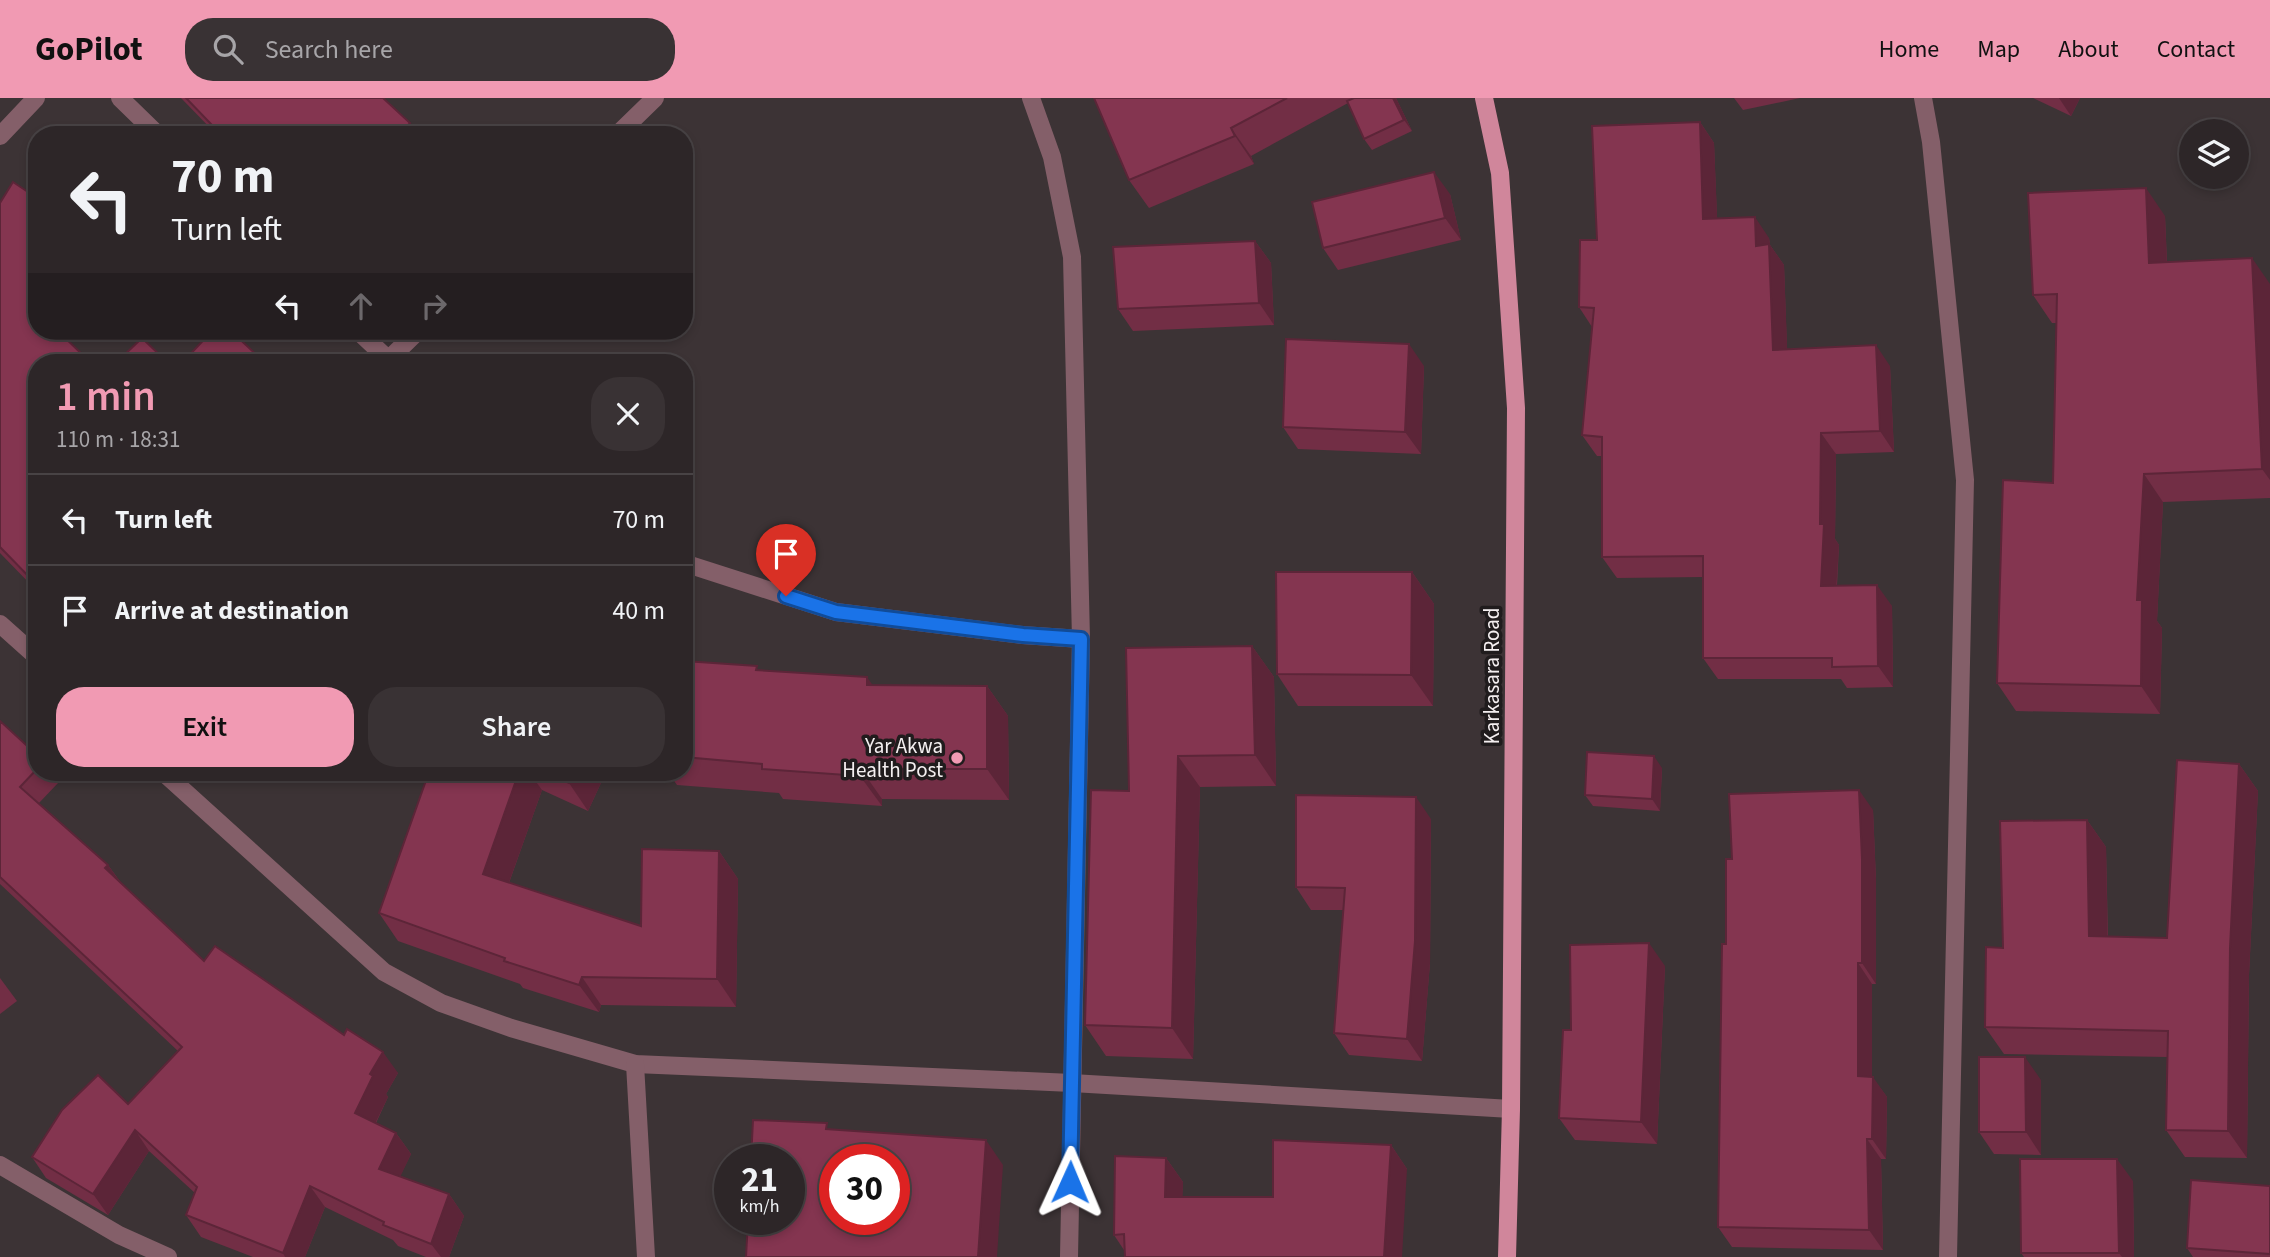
<!DOCTYPE html>
<meta charset="utf-8">
<style>
:root{--surface:#2d2628;--page:#393234;--text:#f1f3f6;--muted:#a7a5a8;--line:#484345;--accent:#f19ab3}
body{margin:0;font-family:"Source Sans 3",sans-serif;background:var(--page);color:var(--text);height:100vh;display:flex;flex-direction:column;font-size:26px;white-space:nowrap}
*{box-sizing:border-box;margin:0}
p{font-size:23px;color:var(--muted)}
.icon{flex:none;width:38px;height:38px;fill:none;stroke:currentColor;stroke-width:2;stroke-linecap:round;stroke-linejoin:round}
.map{position:relative;flex:1;overflow:hidden}
.panel{position:absolute;left:28px;top:256px;width:665px;height:427px;display:flex;flex-direction:column;background:var(--surface);border-radius:28px;box-shadow:0 4px 10px #0003,0 0 0 2px var(--line)}
.panel>*{flex:none}
.hud{position:absolute;left:28px;top:28px;width:665px;height:214px;border-radius:28px;box-shadow:0 4px 10px #0003,0 0 0 2px var(--line);background:#2d2628;color:var(--text);overflow:hidden}
.fabs{position:absolute;left:2179px;top:21px;display:grid;gap:14px}
.fabs a{display:grid;place-items:center;width:70px;height:70px;border-radius:50%;background:var(--surface);box-shadow:0 4px 10px #0003,0 0 0 2px var(--line);font-size:35px}
.speed{position:absolute;left:714px;top:1046px;display:flex;gap:14px;font-size:35px;font-weight:700;text-align:center}
.speed>*{display:grid;place-content:center;width:91px;height:91px;border-radius:50%;background:var(--surface);box-shadow:0 4px 10px #0003,0 0 0 2px var(--line);line-height:1}
.speed small{font-size:18px;font-weight:400}
.speed .limit{border:10px solid #d22;background:#fff;color:#111}
.pin{position:absolute;display:grid;place-items:center;width:60px;height:60px;color:#fff;margin:-72px -30px;border-radius:50% 50% 50% 0;rotate:-45deg;box-shadow:0 0 7px #0007}
.pin .icon{rotate:45deg}
.me{position:absolute;width:77px;margin:-38px;rotate:1deg;stroke-linejoin:round;filter:drop-shadow(0 0 5px #0008)}
.turn{display:flex;align-items:center;gap:24px;height:147px;padding:0 28px;font-size:32px}
.turn .icon{width:91px;height:91px;stroke-width:2.5}
.turn b{display:block;font-size:49px;line-height:60px}
.lanes{display:flex;align-items:center;height:66px;padding:0 28px;background:#0003;justify-content:center;gap:35px;direction:ltr}
.lanes .off{opacity:.35}
.round{display:grid;place-items:center;flex:none;width:74px;height:74px;border-radius:28px;background:var(--page)}
.overview{display:flex;align-items:center;justify-content:space-between;height:119px;padding:0 28px}
h1{font-size:42px;font-weight:600;line-height:52px;color:var(--accent)}
.action{display:flex;gap:14px;margin-top:auto;padding:14px 28px}
.action a{flex:1;height:80px;border-radius:28px;background:var(--accent);color:#111;font-size:28px;font-weight:600;line-height:80px;text-align:center}
.action a+a{background:var(--page);color:var(--text)}
ul{padding:0;list-style:none}
li{display:flex;align-items:center;gap:21px;height:91px;padding:0 28px;border-top:2px solid var(--line)}
li div{flex:1}
li b{display:block;font-size:26px}
li em{font-style:normal}
header{display:flex;align-items:center;gap:42px;box-sizing:border-box;height:98px;padding:0 35px;background:var(--accent);color:#111}
header strong{font-size:33px}
nav{display:flex;gap:38px;margin-inline-start:auto;font-size:24px}
.search{width:490px;height:63px;background:var(--page);display:flex;align-items:center;gap:18px;box-sizing:border-box;padding:0 24px;border-radius:28px;color:var(--muted);font-size:26px}
.map>svg:first-child{display:block}
.lines{fill:none;stroke-linecap:round;stroke-linejoin:round}
.minor{stroke:#845f69;stroke-width:18}
.major{stroke:#d0869b;stroke-width:18}
.wall{fill:#722e45}
.shaded-wall{fill:#5c2538}
.building{fill:#843550;stroke:#5c2538;stroke-width:2;fill-rule:evenodd}
.route-casing{stroke:#114b97;stroke-width:18}
.route{stroke:#1a73e8;stroke-width:12}
.poi-dot{fill:#f19ab3;stroke:#201c1d;stroke-width:2.5}
.labels{text-anchor:middle;dominant-baseline:central;stroke-width:7;stroke-linejoin:round;paint-order:stroke}
.street-label{font-size:21px;fill:#f4eff0;stroke:#201c1d}
.poi-label{font-size:21px;fill:#f4eff0;stroke:#201c1d;text-anchor:end}
</style>
<header>
<strong>GoPilot</strong>
<div class="search"><svg class="icon" aria-label="search" viewBox="0 0 24 24"><circle cx="10" cy="10" r="6"/><path d="M15 15l6 6"/></svg>Search here</div>
<nav><a>Home</a><a>Map</a><a>About</a><a>Contact</a></nav>
</header>
<div class="map">
<svg width="2270" height="1159" viewBox="0 0 2270 1159">
<rect width="100%" height="100%" fill="#3c3335"/>
<g class="lines">
<!-- minor -->
<g class="minor">
<polyline points="120,0 158,37"/>
<polyline points="1031,0 1052,59 1072,159 1081,541"/>
<polyline points="1923,0 1931,44 1965,382 1948,1159"/>
<polyline points="617,37 655,0"/>
<polyline points="0,38 36,0"/>
<polyline points="358,233 391,264"/>
<polyline points="388,262 418,233"/>
<polyline points="684,465 836,514 1022,537 1081,541 1069,1159"/>
<polyline points="0,526 37,559"/>
<polyline points="163,674 384,874 441,905 511,930 635,966 1072,985 1511,1011"/>
<polyline points="635,966 646,1159"/>
<polyline points="0,1067 119,1137 168,1159"/>
</g>
<!-- major -->
<polyline class="major" points="1484,0 1500,75 1516,310 1511,1011 1507,1159"/>
</g>
<!-- wall -->
<g class="wall">
<polygon points="181,0 383,0 419,37 217,37"/>
<polygon points="1094,0 1396,0 1412,33 1372,52 1364,41 1348,5 1251,58 1254,66 1149,110 1129,82"/>
<polygon points="1734,0 1800,0 1743,12"/>
<polygon points="2033,0 2080,0 2071,18"/>
<polygon points="1700,24 1714,45 1717,120 1769,140 1770,147 1784,167 1787,251 1890,268 1894,354 1836,356 1835,441 1839,447 1837,488 1892,508 1893,589 1847,590 1841,581 1718,581 1703,560 1703,479 1617,480 1602,459 1602,358 1597,358 1582,337 1592,229 1579,209 1597,142"/>
<polygon points="1450,96 1461,142 1338,172 1323,150"/>
<polygon points="0,105 37,264 37,493 0,455"/>
<polygon points="2165,118 2167,164 2270,186 2270,400 2163,404 2157,523 2162,530 2160,616 2016,613 1997,585 2053,385 2057,225 2052,225 2033,197"/>
<polygon points="1255,143 1271,165 1274,227 1133,233 1118,211"/>
<polygon points="1424,268 1421,356 1298,351 1283,329"/>
<polygon points="1412,474 1434,506 1433,608 1298,608 1277,576"/>
<polygon points="1252,548 1274,579 1276,688 1200,689 1193,961 1106,958 1085,927 1129,693"/>
<polygon points="684,563 873,587 987,588 1008,618 1009,702 882,701 882,708 783,701 779,695 677,687 668,674 684,674"/>
<polygon points="0,623 37,657 37,674 51,674 58,685 39,705 108,767 122,786 204,863 398,975 386,996 388,999 376,1025 396,1035 411,1056 400,1078 449,1096 464,1118 449,1159 426,1159 398,1148 393,1142 325,1109 305,1159 253,1159 201,1139 186,1117 195,1095 149,1053 108,1117 46,1080 32,1059 128,1006 178,953 0,786"/>
<polygon points="2239,666 2258,693 2249,877 2247,1060 2185,1059 2166,1032 2167,959 2004,956 1985,929 2003,850 2087,722 2106,749 2108,839 2167,840"/>
<polygon points="1662,670 1660,713 1593,708 1585,697"/>
<polygon points="463,674 606,674 588,713 542,692 509,785 641,828 719,753 738,781 736,909 601,907 599,914 523,890 520,886 398,843 379,815 459,681"/>
<polygon points="1873,712 1876,782 1876,886 1872,886 1872,979 1887,999 1886,1061 1881,1061 1883,1152 1732,1149 1718,1129 1726,846 1732,761"/>
<polygon points="1431,721 1430,865 1422,963 1349,957 1334,935 1343,812 1311,812 1296,789"/>
<polygon points="1665,868 1657,1046 1575,1042 1559,1020 1571,932"/>
<polygon points="0,880 17,903 0,916"/>
<polygon points="2041,982 2041,1057 1994,1056 1979,1034"/>
<polygon points="1391,1047 1407,1071 1124,1152 1114,1137 1166,1060 1183,1084 1182,1099 1273,1099"/>
<polygon points="2133,1083 2134,1159 2024,1159 2021,1155"/>
<polygon points="2270,1088 2270,1159 2193,1159 2187,1150"/>
</g>
<!-- shaded-wall -->
<g class="shaded-wall">
<polygon points="1393,0 1396,0 1412,33 1404,22"/>
<polygon points="2059,0 2080,0 2071,18"/>
<polygon points="1700,24 1714,45 1718,141 1703,121"/>
<polygon points="410,25 419,37 399,37"/>
<polygon points="1231,30 1251,58 1254,66 1235,38"/>
<polygon points="1434,74 1450,96 1461,142 1445,120"/>
<polygon points="2146,90 2165,118 2168,193 2149,165"/>
<polygon points="1755,119 1769,140 1770,147 1784,167 1788,273 1773,252 1756,148"/>
<polygon points="1255,143 1271,165 1274,227 1259,205"/>
<polygon points="2252,160 2270,186 2270,382 2262,371"/>
<polygon points="1409,246 1424,268 1421,356 1405,334"/>
<polygon points="1876,247 1890,268 1894,354 1880,333"/>
<polygon points="1821,335 1836,356 1835,441 1839,447 1835,509 1821,488 1820,426"/>
<polygon points="2144,376 2163,404 2157,523 2162,530 2160,616 2141,588 2137,502"/>
<polygon points="1412,474 1434,506 1433,608 1411,577"/>
<polygon points="1877,487 1892,508 1893,589 1878,568"/>
<polygon points="1252,548 1274,579 1276,688 1255,657"/>
<polygon points="867,579 888,609 867,587"/>
<polygon points="987,588 1008,618 1009,702 987,671"/>
<polygon points="1178,658 1200,689 1193,961 1172,930"/>
<polygon points="1654,658 1662,670 1660,713 1652,701"/>
<polygon points="2239,666 2258,693 2249,877 2247,1060 2228,1033 2230,850"/>
<polygon points="861,671 882,701 882,708 860,678"/>
<polygon points="519,674 529,674 542,692 502,804 483,776"/>
<polygon points="574,674 606,674 588,713 569,685"/>
<polygon points="1859,692 1873,712 1876,782 1876,886 1862,865"/>
<polygon points="1416,699 1431,721 1430,865 1422,963 1407,941"/>
<polygon points="2087,722 2106,749 2108,865 2089,838"/>
<polygon points="719,753 738,781 736,909 717,881"/>
<polygon points="108,767 123,788 105,770"/>
<polygon points="1649,845 1665,868 1657,1046 1641,1024"/>
<polygon points="1858,865 1872,886 1872,998 1858,978"/>
<polygon points="582,879 601,907 599,914 579,887"/>
<polygon points="383,954 398,975 386,996 388,999 370,1036 355,1015 370,976"/>
<polygon points="2025,959 2041,982 2041,1057 2026,1034"/>
<polygon points="1873,979 1887,999 1886,1061 1872,1041"/>
<polygon points="135,1032 149,1053 108,1117 93,1096"/>
<polygon points="396,1035 411,1056 394,1092 379,1071"/>
<polygon points="1867,1041 1881,1061 1883,1152 1869,1132"/>
<polygon points="986,1042 1003,1067 997,1159 978,1159"/>
<polygon points="1391,1047 1407,1071 1402,1159 1384,1159"/>
<polygon points="1166,1060 1183,1084 1182,1123 1165,1099"/>
<polygon points="2117,1061 2133,1083 2134,1159 2122,1159 2119,1155"/>
<polygon points="310,1088 325,1109 305,1159 285,1159 283,1155"/>
<polygon points="449,1096 464,1118 449,1159 441,1159 431,1146"/>
</g>
<!-- building -->
<g class="building">
<polygon points="186,0 383,0 410,25 399,37 221,37 210,27 211,26"/>
<polygon points="1094,0 1287,0 1231,30 1235,38 1129,82"/>
<polygon points="1354,0 1393,0 1404,22 1364,41 1347,3"/>
<polygon points="1700,24 1703,121 1755,119 1756,148 1769,146 1773,252 1876,247 1880,333 1821,335 1820,426 1824,426 1821,488 1877,487 1878,568 1832,569 1832,560 1703,560 1703,458 1602,459 1602,339 1582,337 1594,210 1579,209 1580,142 1597,142 1592,28"/>
<polygon points="1434,74 1445,120 1323,150 1312,104"/>
<polygon points="13,84 37,100 37,233 58,233 90,264 37,264 37,487 0,449 0,105"/>
<polygon points="2146,90 2149,165 2252,160 2262,371 2144,376 2137,502 2142,502 2141,588 1997,585 2003,382 2053,385 2057,196 2033,197 2028,95"/>
<polygon points="1255,143 1259,205 1118,211 1113,149"/>
<polygon points="212,233 231,233 264,264 183,264"/>
<polygon points="142,240 167,264 117,264"/>
<polygon points="1286,241 1409,246 1405,334 1283,329"/>
<polygon points="1276,474 1412,474 1411,577 1277,576"/>
<polygon points="1252,548 1255,657 1178,658 1172,930 1085,927 1091,692 1129,693 1126,550"/>
<polygon points="684,563 757,568 756,572 867,579 867,587 987,588 987,671 861,671 860,678 762,671 762,666 684,659"/>
<polygon points="0,623 37,657 37,671 20,689 108,767 105,770 204,863 215,848 344,937 347,931 383,954 370,976 373,978 355,1015 396,1035 379,1071 449,1096 431,1146 383,1127 384,1124 310,1088 283,1155 186,1117 197,1089 135,1032 93,1096 32,1059 62,1012 98,977 128,1006 182,949 0,779"/>
<polygon points="1587,654 1654,658 1652,701 1585,697"/>
<polygon points="2177,662 2239,666 2230,850 2228,1033 2166,1032 2168,933 1985,929 1986,849 2003,850 2000,723 2087,722 2089,838 2167,840"/>
<polygon points="429,674 438,674 459,681 463,674 519,674 483,776 641,828 642,751 719,753 717,881 582,879 579,887 504,863 505,860 379,815"/>
<polygon points="543,674 574,674 569,685"/>
<polygon points="1859,692 1862,761 1862,865 1858,865 1858,978 1873,979 1872,1041 1867,1041 1869,1132 1718,1129 1722,846 1726,846 1726,761 1732,761 1729,696"/>
<polygon points="1296,697 1416,699 1415,843 1407,941 1334,935 1345,790 1296,789"/>
<polygon points="1649,845 1641,1024 1559,1020 1563,932 1571,932 1570,847"/>
<polygon points="1979,959 2025,959 2026,1034 1979,1034"/>
<path d="M 753,1022 L 827,1025 L 826,1031 L 986,1042 L 978,1159 L 746,1159 L 748,1122 L 789,1122 L 789,1062 L 751,1062 ZM 835,1062 L 894,1062 L 894,1122 L 835,1122 Z"/>
<polygon points="1273,1042 1391,1047 1384,1159 1125,1159 1124,1136 1114,1137 1115,1058 1166,1060 1165,1099 1273,1099"/>
<polygon points="2020,1061 2117,1061 2119,1155 2021,1155"/>
<polygon points="2191,1082 2270,1088 2270,1156 2187,1150"/>
</g>
<g class="lines">
<defs>
<polyline id="route" points="786,498 836,514 1023,537 1081,541 1070,1084"/>
</defs>
<!-- route casing -->
<use href="#route" class="route-casing"/>
<!-- route -->
<use href="#route" class="route"/>
</g>
<!-- markers -->
<circle class="poi-dot" cx="957" cy="660" r="7"/>
<g class="labels">
<!-- street labels -->
<g class="street-label">
<text transform="translate(1492 578) rotate(-90)">Karkasara Road</text>
</g>
<!-- poi labels -->
<g class="poi-label">
<text x="943" y="648">Yar Akwa<tspan x="943" dy="24">Health Post</tspan></text>
</g>
</g>
</svg>
<div class="fabs">
<a><svg class="icon" aria-label="layers" viewBox="0 0 24 24"><path d="M12 4l9 5-9 5-9-5zM3 14l9 5 9-5"/></svg></a>
</div>
<div class="speed"><div>21<small>km/h</small></div><div class="limit">30</div></div>
<div class="pin" style="left:786px;top:498px;background:#d93025"><svg class="icon" aria-label="arrive" viewBox="0 0 24 24"><path d="M6 21V4h12l-3 4 3 4H6"/></svg></div>
<svg class="me" style="left:1070px;top:1084px" viewBox="-20 -20 40 40"><path d="M0-17L14 15 0 8-14 15z" fill="#1a73e8" stroke="#fff" stroke-width="4"/></svg>
<div class="hud">
<div class="turn"><svg class="icon" aria-label="left" viewBox="0 0 24 24"><path d="M17 20v-9H6M10 6l-5 5 5 5"/></svg><div><b>70 m</b>Turn left</div></div>
<div class="lanes"><svg class="icon" aria-label="left" viewBox="0 0 24 24"><path d="M17 20v-9H6M10 6l-5 5 5 5"/></svg><svg class="icon off" aria-label="ahead" viewBox="0 0 24 24"><path d="M12 20V5M6 11l6-6 6 6"/></svg><svg class="icon off" aria-label="right" viewBox="0 0 24 24"><path d="M7 20v-9h11M14 6l5 5-5 5"/></svg></div>
</div>
<section class="panel">
<div class="overview"><div><h1>1 min</h1><p>110 m · 18:31</p></div><a class="round"><svg class="icon" aria-label="close" viewBox="0 0 24 24"><path d="M6 6l12 12M18 6L6 18"/></svg></a></div>
<ul>
<li><svg class="icon" aria-label="left" viewBox="0 0 24 24"><path d="M17 20v-9H6M10 6l-5 5 5 5"/></svg><div><b>Turn left</b></div><em>70 m</em></li>
<li><svg class="icon" aria-label="arrive" viewBox="0 0 24 24"><path d="M6 21V4h12l-3 4 3 4H6"/></svg><div><b>Arrive at destination</b></div><em>40 m</em></li>
</ul>
<div class="action"><a>Exit</a><a>Share</a></div>
</section>
</div>
